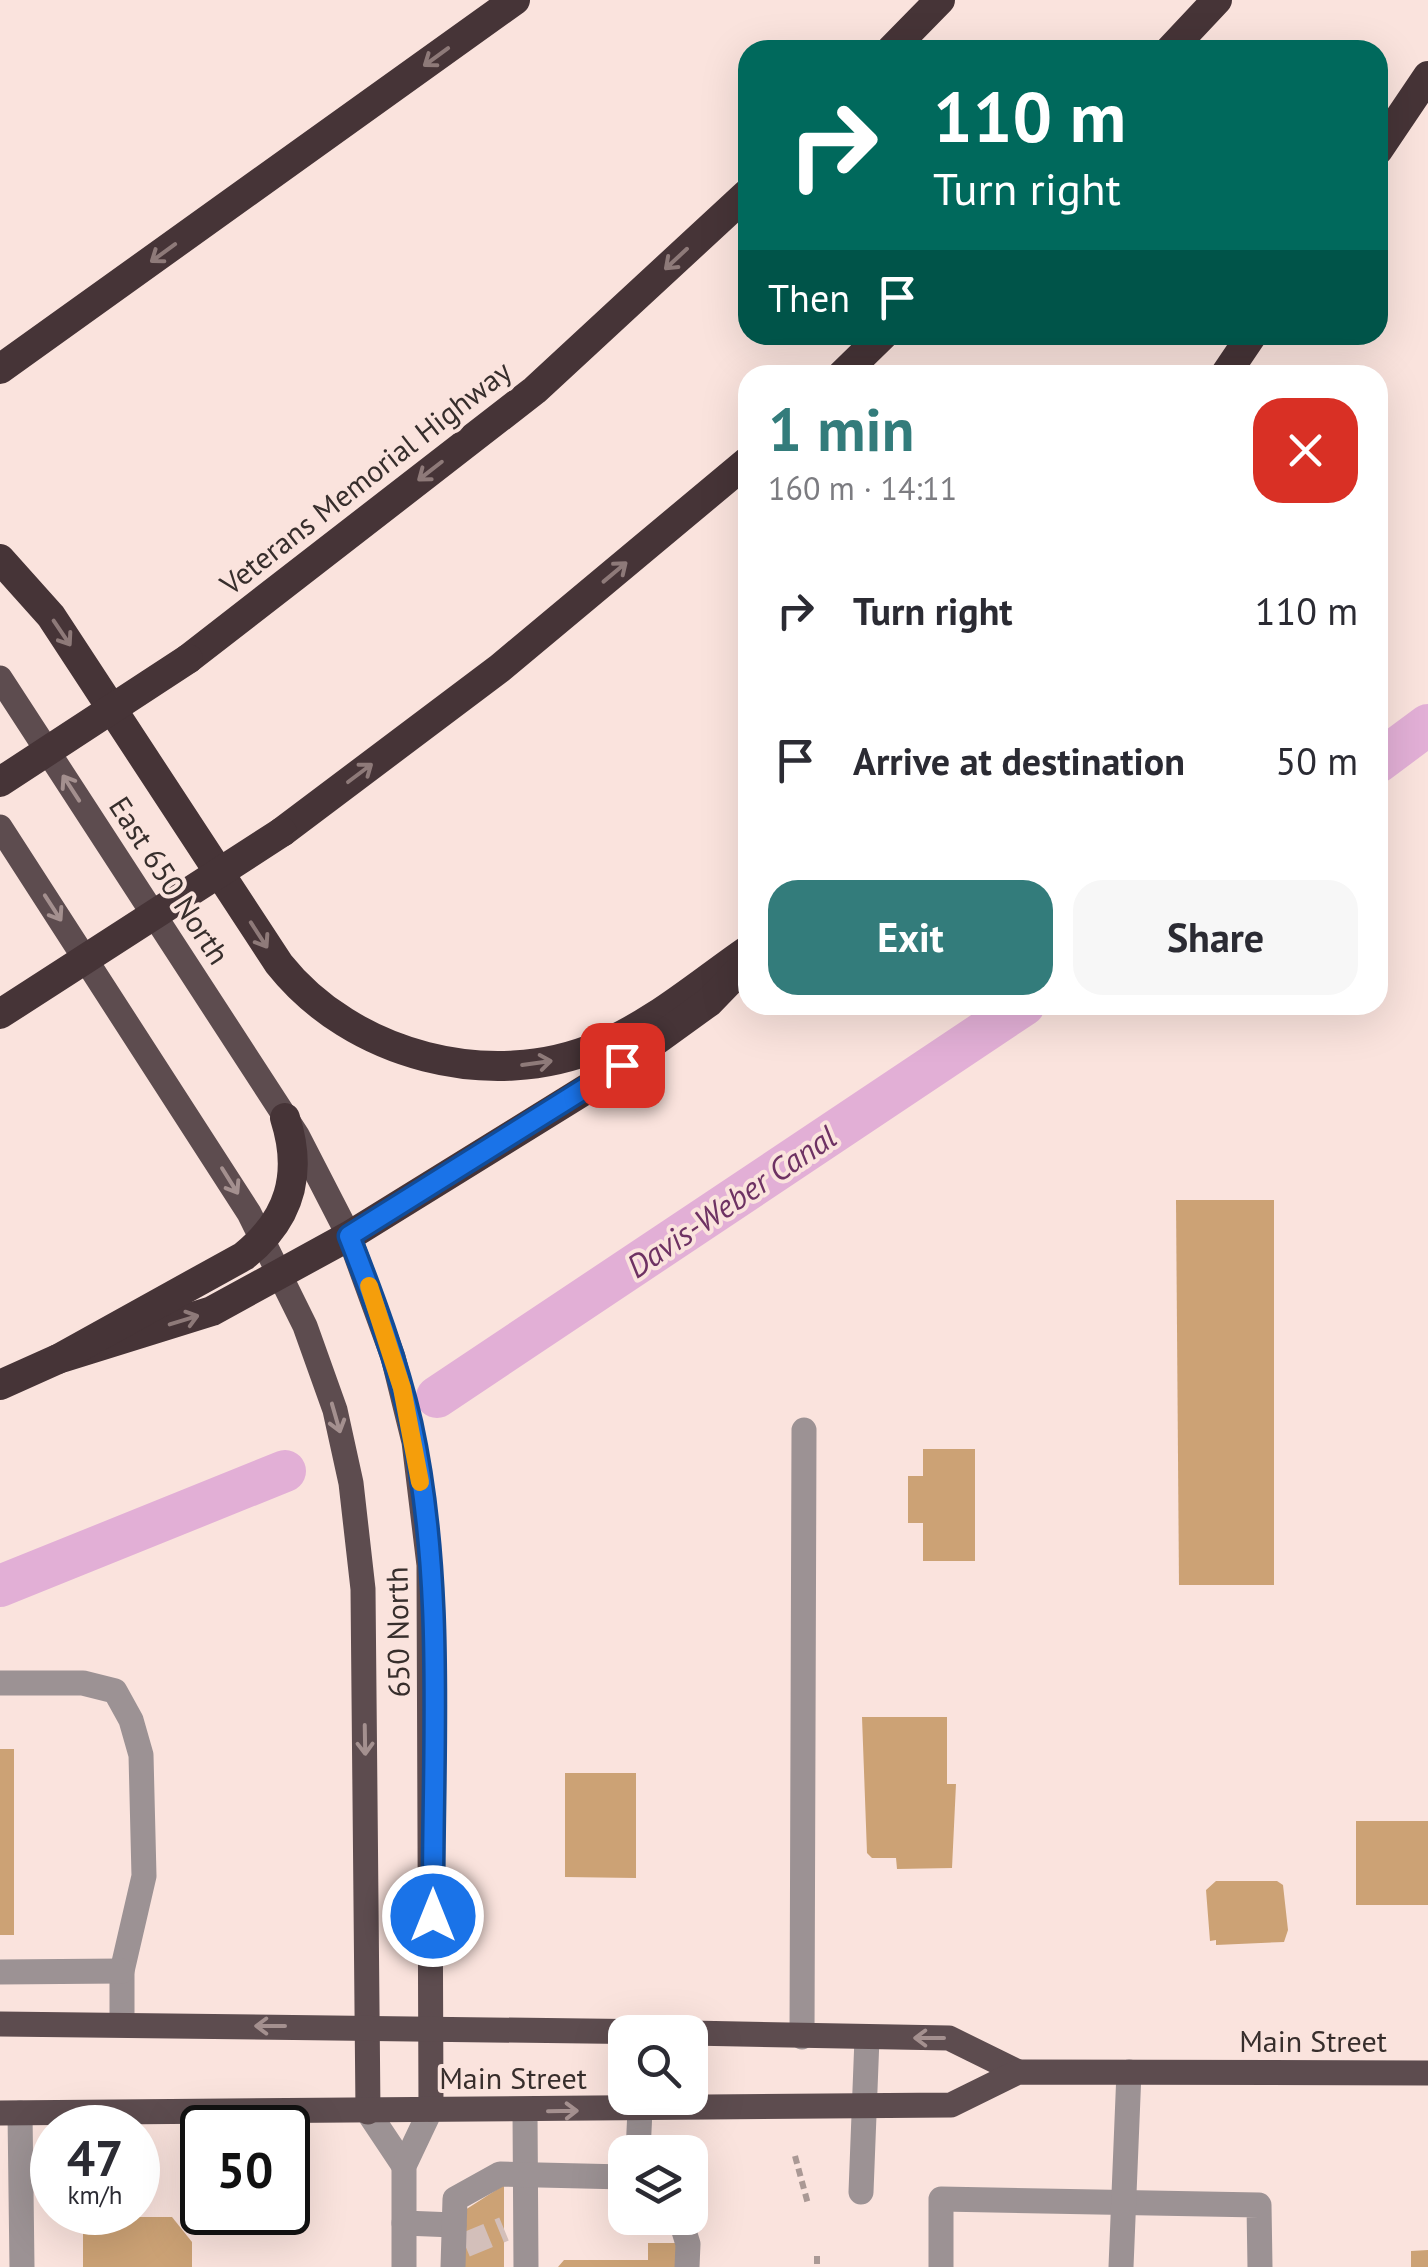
<!DOCTYPE html>
<meta charset="utf-8">
<style>
:root{--surface:#fff;--page:#f7f7f7;--text:#2b2b33;--muted:#7c7c81;--accent:#337c7b}
body{margin:0;font-family:"PT Sans",sans-serif;background:var(--page);color:var(--text);height:100vh;display:flex;flex-direction:column;font-size:38px;white-space:nowrap}
*{box-sizing:border-box;margin:0}
p{font-size:32px;color:var(--muted)}
.icon{flex:none;width:55px;height:55px;fill:none;stroke:currentColor;stroke-width:2;stroke-linecap:round;stroke-linejoin:round}
.map{position:relative;flex:1;overflow:hidden}
.panel{position:absolute;left:738px;top:365px;width:650px;height:650px;display:flex;flex-direction:column;background:var(--surface);border-radius:30px;box-shadow:0 10px 40px #0002}
.panel>*{flex:none}
.hud{position:absolute;left:738px;top:40px;width:650px;height:305px;border-radius:30px;box-shadow:0 10px 40px #0002;background:#00695c;color:#fff;overflow:hidden}
.controls{position:absolute;left:608px;top:2015px;display:grid;gap:20px}
.controls a{display:grid;place-items:center;width:100px;height:100px;border-radius:20px;background:var(--surface);box-shadow:0 10px 40px #0002;font-size:50px}
.speed{position:absolute;left:30px;top:2105px;display:flex;gap:20px;font-size:50px;font-weight:700;text-align:center}
.speed>*{display:grid;place-content:center;width:130px;height:130px;border-radius:50%;background:var(--surface);box-shadow:0 10px 40px #0002;line-height:1}
.speed small{font-size:25px;font-weight:400}
.speed .limit{border:5px solid #111;border-radius:15px;background:#fff;color:#111}
.pin{position:absolute;display:grid;place-items:center;width:85px;height:85px;color:#fff;margin:-42px;border-radius:20px;box-shadow:0 5px 15px #0006}
.me{position:absolute;width:110px;margin:-55px;rotate:0deg;stroke-linejoin:round;filter:drop-shadow(0 0 8px #0008)}
.turn{display:flex;align-items:center;gap:35px;height:210px;padding:0 30px;font-size:45px}
.turn .icon{width:130px;height:130px;stroke-width:2.5}
.turn b{display:block;font-size:70px;line-height:85px}
.then{display:flex;align-items:center;height:95px;padding:0 30px;background:#0003;gap:20px;font-size:38px}
.round{display:grid;place-items:center;flex:none;width:105px;height:105px;border-radius:30px;background:var(--page)}
.headline{display:flex;align-items:center;justify-content:space-between;height:170px;padding:0 30px}
h1{font-size:60px;font-weight:700;line-height:75px;color:var(--accent)}
.action{display:flex;gap:20px;margin-top:auto;padding:20px 30px}
.action a{flex:1;height:115px;border-radius:30px;background:var(--accent);color:#fff;font-size:40px;font-weight:700;line-height:115px;text-align:center}
.action a+a{background:var(--page);color:var(--text)}
ul{padding:0;list-style:none}
li{display:flex;align-items:center;gap:30px;height:150px;padding:0 30px}
li div{flex:1}
li b{display:block;font-size:38px}
li em{font-style:normal}
.map>svg:first-child{display:block}
.lines{fill:none;stroke-linecap:round;stroke-linejoin:round}
.canal{stroke:#e2afd6;stroke-width:42}
.building{fill:#cca275}
.minor-tunnel{stroke:#d3bfba;stroke-width:25;stroke-dasharray:25 12;stroke-linecap:butt}
.path{stroke:#aa9995;stroke-width:6;stroke-dasharray:8 5;stroke-linecap:butt}
.minor{stroke:#9c9294;stroke-width:25}
.major{stroke:#5d4c4f;stroke-width:25}
.highway{stroke:#463437;stroke-width:30}
.highway-bridge{stroke:#463437;stroke-width:30}
.oneway{stroke:#8e7a79}
.oneway2{stroke:#a4908f}
.route-casing{stroke:#114b97;stroke-width:25}
.route{stroke:#1a73e8;stroke-width:18}
.slow{stroke:#f59e0b;stroke-width:18}
.labels{text-anchor:middle;dominant-baseline:central;stroke-width:8;stroke-linejoin:round;paint-order:stroke}
.street-label{font-size:30px;fill:#372e2c;stroke:#fae3dd}
.water-label{font-size:32px;font-style:italic;fill:#6e3263;stroke:#fae3dd}
</style>
<div class="map">
<svg width="1428" height="2267" viewBox="0 0 1428 2267">
<rect width="100%" height="100%" fill="#fae3dd"/>
<g class="lines">
<!-- canal -->
<g class="canal">
<polyline points="1378,762 1428,725"/>
<polyline points="437,1397 1024,1005"/>
<polyline points="0,1586 285,1471"/>
</g>
</g>
<!-- building -->
<g class="building">
<polygon points="1176,1200 1274,1200 1274,1585 1179,1585"/>
<polygon points="923,1449 975,1449 975,1561 923,1561 923,1523 908,1523 908,1476 923,1476"/>
<polygon points="862,1717 947,1717 947,1784 956,1784 952,1868 897,1869 896,1858 872,1858 867,1853"/>
<rect x="0" y="1749" width="14" height="186"/>
<polygon points="565,1773 636,1773 636,1878 565,1877"/>
<rect x="1356" y="1821" width="72" height="84"/>
<polygon points="1216,1881 1277,1881 1283,1885 1288,1930 1284,1942 1216,1945 1216,1940 1210,1941 1206,1890"/>
<polygon points="504,2185 504,2267 464,2267 465,2210"/>
<polygon points="83,2217 172,2217 192,2242 192,2267 83,2267"/>
<polygon points="648,2243 679,2243 679,2267 558,2267 564,2260 648,2260"/>
<polygon points="1428,2250 1428,2267 1411,2267 1411,2251"/>
</g>
<g class="lines">
<!-- minor-tunnel -->
<polyline class="minor-tunnel" points="465,2245 504,2229"/>
<!-- path -->
<g class="path">
<polyline points="795,2156 808,2204"/>
<polyline points="817,2256 817,2267"/>
</g>
<!-- minor -->
<g class="minor">
<polyline points="0,1683 83,1683 115,1691 131,1720 141,1755 144,1876 122,1971 122,2024"/>
<polyline points="0,1972 122,1971"/>
<polyline points="802,2037 804,1430"/>
<polyline points="368,2112 404,2166"/>
<polyline points="525,2112 526,2267"/>
<polyline points="20,2113 22,2267"/>
<polyline points="638,2152 640,2110"/>
<polyline points="861,2192 867,2038"/>
<polyline points="680,2218 688,2244 687,2267"/>
<polyline points="404,2223 454,2225"/>
<polyline points="404,2267 404,2166 431,2109"/>
<polyline points="453,2267 455,2199 500,2174 625,2177"/>
<polyline points="941,2267 941,2199 1259,2205 1260,2267"/>
<polyline points="1121,2267 1129,2072"/>
</g>
<!-- major -->
<g class="major">
<polyline points="0,678 297,1135 349,1236 393,1357 414,1442 429,1565 431,2109"/>
<polyline points="0,827 249,1213 305,1326 335,1410 351,1483 363,1589 368,2112"/>
<polyline points="0,2024 664,2032"/>
<polyline points="690,2033 949,2038 1018,2072"/>
<polyline points="0,2113 951,2105 1018,2072 1428,2073"/>
</g>
<!-- highway -->
<g class="highway">
<polyline points="891,50 940,0"/>
<polyline points="1170,50 1217,0"/>
<polyline points="1378,150 1428,76"/>
<polyline points="0,369 515,0"/>
<polyline points="842,375 883,335"/>
<polyline points="1225,375 1252,335"/>
<path d="M 0,559 L 51,616 L 279,964 C 352,1056 491,1092 599,1046 C 653,1024 700,983 748,950"/>
<polyline points="188,659 535,390 748,193"/>
<polyline points="282,832 500,668 748,461"/>
<polyline points="58,1359 212,1311 349,1236 601,1080 709,1002 738,972"/>
<path d="M 0,1385 L 58,1359 L 244,1256 C 290,1219 303,1174 285,1118"/>
</g>
<!-- highway-bridge -->
<g class="highway-bridge">
<polyline points="0,782 188,659"/>
<polyline points="0,1014 282,832"/>
</g>
</g>
<!-- one-way arrows -->
<defs><path id="oneway-shaft" d="M-6 0H5M1.5-3L5.5 0L1.5 3" fill="none" stroke-width="1.6" stroke-linecap="round" stroke-linejoin="round" transform="scale(2.5)"/></defs>
<g class="oneway">
<use href="#oneway-shaft" transform="translate(436 57) rotate(144)"/>
<use href="#oneway-shaft" transform="translate(163 253) rotate(144)"/>
<use href="#oneway-shaft" transform="translate(676 259) rotate(137)"/>
<use href="#oneway-shaft" transform="translate(430 471) rotate(142)"/>
<use href="#oneway-shaft" transform="translate(615 572) rotate(-40)"/>
<use href="#oneway-shaft" transform="translate(62 633) rotate(56)"/>
<use href="#oneway-shaft" transform="translate(360 773) rotate(-37)"/>
<use href="#oneway-shaft" transform="translate(259 935) rotate(57)"/>
<use href="#oneway-shaft" transform="translate(537 1063) rotate(-8)"/>
<use href="#oneway-shaft" transform="translate(184 1320) rotate(-17)"/>
</g>
<g class="oneway2">
<use href="#oneway-shaft" transform="translate(71 788) rotate(-123)"/>
<use href="#oneway-shaft" transform="translate(53 908) rotate(57)"/>
<use href="#oneway-shaft" transform="translate(230 1181) rotate(58)"/>
<use href="#oneway-shaft" transform="translate(336 1418) rotate(74)"/>
<use href="#oneway-shaft" transform="translate(365 1740) rotate(89)"/>
<use href="#oneway-shaft" transform="translate(270 2026) rotate(-180)"/>
<use href="#oneway-shaft" transform="translate(929 2038) rotate(180)"/>
<use href="#oneway-shaft" transform="translate(563 2111) rotate(-1)"/>
</g>
<g class="lines">
<defs>
<path id="route" d="M 433,1916 C 432,1754 446,1583 411,1423 C 396,1359 373,1297 349,1236 L 622,1065"/>
</defs>
<!-- route casing -->
<use href="#route" class="route-casing"/>
<!-- route -->
<use href="#route" class="route"/>
<!-- slow -->
<polyline class="slow" points="369,1286 402,1388 420,1482"/>
</g>
<g class="labels">
<!-- street labels -->
<g class="street-label">
<text transform="translate(365 477) rotate(-38)">Veterans Memorial Highway</text>
<text transform="translate(170 880) rotate(57)">East 650 North</text>
<text transform="translate(397 1632) rotate(-91)">650 North</text>
<text x="1313" y="2040">Main Street</text>
<text x="513" y="2077">Main Street</text>
</g>
<!-- water labels -->
<g class="water-label">
<text transform="translate(731 1201) rotate(-34)">Davis-Weber Canal</text>
</g>
</g>
</svg>
<div class="controls">
<a><svg class="icon" aria-label="search" viewBox="0 0 24 24"><circle cx="10" cy="10" r="6"/><path d="M15 15l6 6"/></svg></a>
<a><svg class="icon" aria-label="layers" viewBox="0 0 24 24"><path d="M12 4l9 5-9 5-9-5zM3 14l9 5 9-5"/></svg></a>
</div>
<div class="speed"><div>47<small>km/h</small></div><div class="limit">50</div></div>
<div class="pin" style="left:622px;top:1065px;background:#d93025"><svg class="icon" aria-label="arrive" viewBox="0 0 24 24"><path d="M6 21V4h12l-3 4 3 4H6"/></svg></div>
<svg class="me" style="left:433px;top:1916px" viewBox="-20 -20 40 40"><circle r="17" fill="#1a73e8" stroke="#fff" stroke-width="3"/><path d="M0-11L8 9 0 5-8 9z" fill="#fff"/></svg>
<div class="hud">
<div class="turn"><svg class="icon" aria-label="right" viewBox="0 0 24 24"><path d="M7 20v-9h11M14 6l5 5-5 5"/></svg><div><b>110 m</b>Turn right</div></div>
<div class="then">Then<svg class="icon" aria-label="arrive" viewBox="0 0 24 24"><path d="M6 21V4h12l-3 4 3 4H6"/></svg></div>
</div>
<section class="panel">
<div class="headline"><div><h1>1 min</h1><p>160 m · 14:11</p></div><a class="round" style="background:#d93025;color:#fff"><svg class="icon" aria-label="close" viewBox="0 0 24 24"><path d="M6 6l12 12M18 6L6 18"/></svg></a></div>
<ul>
<li><svg class="icon" aria-label="right" viewBox="0 0 24 24"><path d="M7 20v-9h11M14 6l5 5-5 5"/></svg><div><b>Turn right</b></div><em>110 m</em></li>
<li><svg class="icon" aria-label="arrive" viewBox="0 0 24 24"><path d="M6 21V4h12l-3 4 3 4H6"/></svg><div><b>Arrive at destination</b></div><em>50 m</em></li>
</ul>
<div class="action"><a>Exit</a><a>Share</a></div>
</section>
</div>
